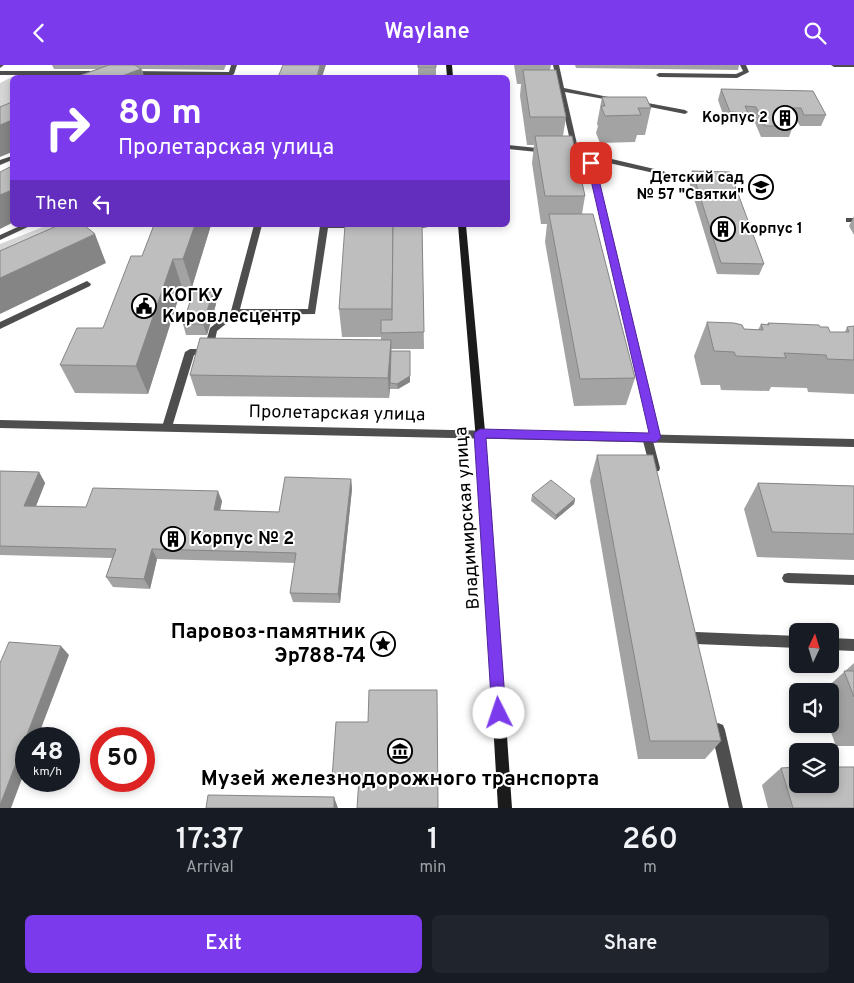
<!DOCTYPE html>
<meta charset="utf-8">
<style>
:root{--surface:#171b24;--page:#20242c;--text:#f1f3f6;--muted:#9ea1a6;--accent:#7c3aed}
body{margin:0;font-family:Overpass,sans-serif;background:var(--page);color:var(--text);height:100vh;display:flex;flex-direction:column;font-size:19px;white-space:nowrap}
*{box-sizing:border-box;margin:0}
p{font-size:16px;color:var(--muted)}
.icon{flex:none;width:28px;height:28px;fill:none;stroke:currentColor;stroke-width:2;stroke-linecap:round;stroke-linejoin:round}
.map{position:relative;height:743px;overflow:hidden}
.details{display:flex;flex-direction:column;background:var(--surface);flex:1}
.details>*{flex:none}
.hud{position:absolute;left:10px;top:10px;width:500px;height:152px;border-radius:8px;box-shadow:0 2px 8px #0003;background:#7c3aed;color:#fff;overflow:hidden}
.needle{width:32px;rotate:4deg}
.fabs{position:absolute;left:789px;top:558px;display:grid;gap:10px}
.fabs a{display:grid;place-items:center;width:50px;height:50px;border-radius:8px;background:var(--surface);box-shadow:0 2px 8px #0003;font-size:25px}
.speed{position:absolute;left:15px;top:662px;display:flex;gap:10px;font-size:25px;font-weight:700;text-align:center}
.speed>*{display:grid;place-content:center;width:65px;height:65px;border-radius:50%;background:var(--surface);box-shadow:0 2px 8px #0003;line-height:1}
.speed small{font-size:12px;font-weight:400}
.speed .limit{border:8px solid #d22;background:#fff;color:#111}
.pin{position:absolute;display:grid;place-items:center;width:42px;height:42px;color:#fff;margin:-21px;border-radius:10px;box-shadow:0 2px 8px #0006}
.me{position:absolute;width:55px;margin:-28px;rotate:356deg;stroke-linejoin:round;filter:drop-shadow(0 0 4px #0008)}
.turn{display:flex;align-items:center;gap:18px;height:105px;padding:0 25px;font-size:22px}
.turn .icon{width:65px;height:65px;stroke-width:2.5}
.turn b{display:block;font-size:35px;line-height:42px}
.then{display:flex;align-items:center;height:48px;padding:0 25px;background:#0003;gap:10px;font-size:19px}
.eta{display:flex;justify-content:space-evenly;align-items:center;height:85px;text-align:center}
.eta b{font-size:30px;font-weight:600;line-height:35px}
.button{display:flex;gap:10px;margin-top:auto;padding:10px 25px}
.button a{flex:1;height:58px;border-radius:8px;background:var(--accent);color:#fff;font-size:20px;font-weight:600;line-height:58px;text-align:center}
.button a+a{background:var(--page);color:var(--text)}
header{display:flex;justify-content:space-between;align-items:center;height:65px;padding:0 25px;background:var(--accent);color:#fff;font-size:22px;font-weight:600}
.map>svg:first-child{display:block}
.green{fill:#d5d5d5}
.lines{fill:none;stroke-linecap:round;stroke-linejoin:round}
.lane{fill:#4e4e4e;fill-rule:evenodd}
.street{fill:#4e4e4e;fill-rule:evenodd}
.secondary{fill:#1b1b1b;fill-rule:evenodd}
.wall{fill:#a3a3a3}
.shaded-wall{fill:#858585}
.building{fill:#bebebe;stroke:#858585}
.route{fill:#7c3aed;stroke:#51269a}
.labels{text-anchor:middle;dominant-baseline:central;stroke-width:4;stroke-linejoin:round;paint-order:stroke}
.far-poi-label{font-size:15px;font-weight:bold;fill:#000;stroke:#fff;text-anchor:end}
.poi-label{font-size:18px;font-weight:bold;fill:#000;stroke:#fff;text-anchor:start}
.street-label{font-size:18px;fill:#000;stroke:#fff}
.near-poi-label{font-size:21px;font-weight:bold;fill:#000;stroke:#fff;text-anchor:end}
</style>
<header><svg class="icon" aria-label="back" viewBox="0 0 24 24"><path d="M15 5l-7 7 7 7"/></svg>Waylane<svg class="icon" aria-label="search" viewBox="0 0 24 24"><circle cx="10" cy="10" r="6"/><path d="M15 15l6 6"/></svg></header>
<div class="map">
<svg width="854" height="743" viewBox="0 0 854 743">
<rect width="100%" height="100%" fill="#fff"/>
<!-- green -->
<g class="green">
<polygon points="12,12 157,12 12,12 12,63 0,68 0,18"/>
<polygon points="48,160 65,160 0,209 0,179"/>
</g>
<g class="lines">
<!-- lane -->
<g class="lane">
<polygon points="231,0 237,0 234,9 231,11 129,10 126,8 129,6 229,7"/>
<polygon points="553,0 559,0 564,23 618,34 615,36 565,27 577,79 586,88 663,106 667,108 663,110 591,94 595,98 661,373 660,376 653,376 660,403 659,406 651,406 650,403 642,372 643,369 650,369 588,99 571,80"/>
<polygon points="740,0 746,0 749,7 737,13 659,12 656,10 659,8 736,9 743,6"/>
<polygon points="831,0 854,0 854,2 834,2"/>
<polygon points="0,6 100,6 103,8 100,10 0,10"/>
<polygon points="637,36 685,45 688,47 685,49 635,39 634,38"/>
<polygon points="508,80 547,84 551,86 547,88 508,84"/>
<polygon points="12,91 12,95 0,100 0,95"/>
<rect x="846" y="153" width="8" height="4"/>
<polygon points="22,160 32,160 0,175 0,170"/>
<polygon points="254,160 262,160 240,244 308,244 320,161 354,161 350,163 328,163 315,249 237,250 217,266 213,285 215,287 213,289 194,290 172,362 171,365 163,365 162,362 185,287 190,284 204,284 210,263 231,246"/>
<path d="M 404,160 L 433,160 C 427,164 410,164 404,160 Z"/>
<polygon points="87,216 91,219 90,221 0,264 0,257"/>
<polygon points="788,508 854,510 854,520 788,518 784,517 782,513 784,509"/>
<polygon points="718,658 723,660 725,665 743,743 729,743 711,665 713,660"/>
</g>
<!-- street -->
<g class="street">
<polygon points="0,0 4,0 0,3"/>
<polygon points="0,355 854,374 854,382 0,363"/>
<polygon points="696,567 798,571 798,583 696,579 692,577 690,573 692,569"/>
<polygon points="830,573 854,574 854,586 830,585"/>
</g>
<!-- secondary -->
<g class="secondary">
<polygon points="446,0 452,0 453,12 447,12"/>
<polygon points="458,160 466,160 488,399 512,743 498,743 478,399"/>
</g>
</g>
<!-- wall -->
<g class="wall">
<polygon points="52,0 226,0 224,5 142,4 144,12 76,12 97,4 54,4"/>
<rect x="418" y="0" width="18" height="12"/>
<polygon points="514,0 551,0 550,5 566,52 563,71 585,131 582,149 635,313 626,340 574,341 545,177 547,159 541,159 532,98 534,80 527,80 520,31 521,19 517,19"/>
<polygon points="575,0 739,0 738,5 576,3"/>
<polygon points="721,24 813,26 826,50 821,61 800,61 796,54 790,54 793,61 789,72 761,72 753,53 746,52 744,59 726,58 718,35"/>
<polygon points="602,32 651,43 645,70 637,70 635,77 600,78 596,68 598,61 597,59"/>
<polygon points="692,106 764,199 759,210 717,209 689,117"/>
<polygon points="854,151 854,170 849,161"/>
<polygon points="154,160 211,160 192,222 182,222 148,329 75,328 60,300 103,263 142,191"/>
<polygon points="422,160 424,284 391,284 391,286 410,317 398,324 390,324 389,333 197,331 190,310 381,275 381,272 342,272 339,244"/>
<polygon points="216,239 207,270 186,270 183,259"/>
<polygon points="707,257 744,264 758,265 761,259 767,260 768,258 820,262 830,267 845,267 847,262 854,261 854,329 808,327 807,323 771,322 769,326 721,325 720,320 701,320 694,291"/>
<polygon points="597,390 721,676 705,694 638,694 590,416"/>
<polygon points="0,406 39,407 45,418 36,441 86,442 222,436 220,445 279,447 351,414 352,424 340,538 293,537 290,528 295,498 157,494 150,524 113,522 106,512 112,493 0,490"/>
<polygon points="758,418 854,421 854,495 757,492 744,444"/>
<polygon points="532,430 575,434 574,439 555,455 531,436"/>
<polygon points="854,598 854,681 836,681 828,659 830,659 830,626 823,626"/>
<polygon points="437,625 359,717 333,718 332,714 368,657"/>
<polygon points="781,703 854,743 768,743 762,720"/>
</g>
<!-- shaded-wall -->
<g class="shaded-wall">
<polygon points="320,0 326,0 322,12 317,12"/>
<polygon points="141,4 144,12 119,12"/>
<polygon points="12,55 12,87 0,92 0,60"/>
<polygon points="12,125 12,158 0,164 0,130"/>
<polygon points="195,160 211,160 192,222 183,194"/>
<polygon points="95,169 106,198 0,249 0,213"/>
<polygon points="173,194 182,222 148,329 136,301"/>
<polygon points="213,227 216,239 207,270 203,259"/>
<polygon points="391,275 392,296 389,333 388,313"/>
<polygon points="410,286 410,317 398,324 397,319"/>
<polygon points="39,407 45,418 32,451 24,441"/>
<polygon points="351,414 352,424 340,538 338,529"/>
<polygon points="218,426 222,436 218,456 214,445"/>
<polygon points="575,434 574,439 555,455 556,450"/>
<polygon points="152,484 157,494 150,524 144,514"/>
<polygon points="61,581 69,590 37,674 26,674 26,703 11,743 0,743 0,740"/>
<polygon points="334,732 338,743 334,743"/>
</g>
<!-- building -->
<g class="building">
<polygon points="109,0 135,0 141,4 119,12 76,12"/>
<polygon points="283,0 320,0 317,12 278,12"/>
<rect x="418" y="0" width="18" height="2"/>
<polygon points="523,5 556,5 566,52 530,52"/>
<polygon points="721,24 813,26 826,50 804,50 801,43 784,43 793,61 765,61 756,42 745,41 748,48 730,47"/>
<polygon points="602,32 646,32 651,43 638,43 641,50 605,51 601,41 605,41"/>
<polygon points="12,37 12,55 0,60 0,42"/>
<polygon points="535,71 572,71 585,131 545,131"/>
<polygon points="12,101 12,125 0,130 0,107"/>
<polygon points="692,106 730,107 764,199 721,198"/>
<polygon points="549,149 593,149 635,313 580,314"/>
<polygon points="59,160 84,160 95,169 0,213 0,186"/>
<polygon points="154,160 195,160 183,194 173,194 136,301 60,300 77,263 103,263 131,191 142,191"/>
<polygon points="345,160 393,160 392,244 339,244"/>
<polygon points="393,160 422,160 424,267 381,268 381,255 392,255"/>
<polygon points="193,227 213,227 203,259 183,259"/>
<polygon points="707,257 734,258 742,260 744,264 763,265 761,259 769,260 768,258 819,260 820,262 828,262 830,267 849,267 847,262 854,261 854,295 827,294 826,290 784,288 786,293 736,291 734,287 714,286"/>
<polygon points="200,273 391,275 388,313 190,310"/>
<polygon points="391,286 410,286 410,311 397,319 390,318"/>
<polygon points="597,390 653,390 721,676 650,676"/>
<polygon points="0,406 39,407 24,441 86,442 93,423 218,426 214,445 279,447 285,412 351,414 338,529 290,528 296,488 152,484 144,514 106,512 116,484 0,481"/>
<polygon points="551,415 575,434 556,450 532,430"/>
<polygon points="758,418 854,421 854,469 772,467"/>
<polygon points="9,577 61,581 0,740 0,598"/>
<polygon points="844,606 854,606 854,632"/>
<polygon points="369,625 437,625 438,743 357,743 359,714 332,714 336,657 368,657"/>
<polygon points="798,702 798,719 830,719 830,702 854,702 854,743 793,743 781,703"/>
<polygon points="208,730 334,732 334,743 206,743"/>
</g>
<!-- route -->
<polygon class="route" points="591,96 595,98 661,373 656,377 486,373 506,648 504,653 499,655 494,653 492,648 474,368 480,364 649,368 587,98"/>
<!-- icons -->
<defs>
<symbol id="building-ring" viewBox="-11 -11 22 22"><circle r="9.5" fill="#fff" stroke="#000" stroke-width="1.5"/><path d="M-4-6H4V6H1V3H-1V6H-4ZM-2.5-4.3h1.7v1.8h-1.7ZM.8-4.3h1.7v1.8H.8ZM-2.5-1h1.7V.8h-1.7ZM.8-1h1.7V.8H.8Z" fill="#000"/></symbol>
<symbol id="school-ring" viewBox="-11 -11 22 22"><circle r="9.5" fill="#fff" stroke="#000" stroke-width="1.5"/><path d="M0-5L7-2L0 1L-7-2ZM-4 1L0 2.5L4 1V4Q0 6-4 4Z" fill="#000"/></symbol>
<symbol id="civic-ring" viewBox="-11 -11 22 22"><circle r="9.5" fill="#fff" stroke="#000" stroke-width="1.5"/><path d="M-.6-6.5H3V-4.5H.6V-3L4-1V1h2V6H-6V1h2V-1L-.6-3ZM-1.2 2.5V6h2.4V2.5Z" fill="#000"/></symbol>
<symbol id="sight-ring" viewBox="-11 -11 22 22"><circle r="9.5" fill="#fff" stroke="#000" stroke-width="1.5"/><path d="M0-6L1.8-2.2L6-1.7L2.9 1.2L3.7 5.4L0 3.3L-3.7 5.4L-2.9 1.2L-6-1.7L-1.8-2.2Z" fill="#000"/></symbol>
<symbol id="museum-ring" viewBox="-11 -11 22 22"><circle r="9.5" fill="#fff" stroke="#000" stroke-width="1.5"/><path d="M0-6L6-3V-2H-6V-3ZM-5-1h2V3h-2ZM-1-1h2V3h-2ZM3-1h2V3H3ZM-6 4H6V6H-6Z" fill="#000"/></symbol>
</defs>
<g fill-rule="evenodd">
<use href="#building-ring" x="771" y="39" width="28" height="28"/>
<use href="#school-ring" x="747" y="108" width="28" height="28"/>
<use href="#building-ring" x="709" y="150" width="28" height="28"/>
<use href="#civic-ring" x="130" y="227" width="28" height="28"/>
<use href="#building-ring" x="159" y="460" width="28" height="28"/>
<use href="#sight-ring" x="369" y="565" width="28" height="28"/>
<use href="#museum-ring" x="386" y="672" width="28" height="28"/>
</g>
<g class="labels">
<!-- far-poi labels -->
<g class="far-poi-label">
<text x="768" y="53">Корпус 2</text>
<text x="744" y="113">Детский сад<tspan x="744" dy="17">№ 57 "Святки"</tspan></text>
<text x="740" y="164" text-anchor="start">Корпус 1</text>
</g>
<!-- poi labels -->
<g class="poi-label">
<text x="162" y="231">КОГКУ<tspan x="162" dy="21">Кировлесцентр</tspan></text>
<text x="190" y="474">Корпус № 2</text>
</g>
<!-- street labels -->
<g class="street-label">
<text transform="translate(337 349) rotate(1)">Пролетарская улица</text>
<text transform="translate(468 453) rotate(-94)">Владимирская улица</text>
</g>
<!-- near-poi labels -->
<g class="near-poi-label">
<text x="366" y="567">Паровоз-памятник<tspan x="366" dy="24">Эр788-74</tspan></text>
<text x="400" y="714" text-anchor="middle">Музей железнодорожного транспорта</text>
</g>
</g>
</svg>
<div class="fabs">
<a><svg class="needle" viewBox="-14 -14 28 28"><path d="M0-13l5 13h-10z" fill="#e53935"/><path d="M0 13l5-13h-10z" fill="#9ea1a6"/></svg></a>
<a><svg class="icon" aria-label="sound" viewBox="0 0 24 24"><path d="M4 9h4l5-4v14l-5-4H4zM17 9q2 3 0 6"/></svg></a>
<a><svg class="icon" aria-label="layers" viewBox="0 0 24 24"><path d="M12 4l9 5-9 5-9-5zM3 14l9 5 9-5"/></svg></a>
</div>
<div class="speed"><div>48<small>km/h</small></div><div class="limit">50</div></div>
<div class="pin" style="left:591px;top:98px;background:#d93025"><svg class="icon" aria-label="arrive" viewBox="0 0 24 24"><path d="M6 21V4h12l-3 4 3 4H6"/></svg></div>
<svg class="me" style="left:499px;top:648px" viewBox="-20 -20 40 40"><circle r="19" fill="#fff"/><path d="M0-13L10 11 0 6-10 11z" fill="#7c3aed"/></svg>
<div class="hud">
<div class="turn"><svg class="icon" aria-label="right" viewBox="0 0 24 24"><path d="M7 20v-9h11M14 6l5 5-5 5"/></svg><div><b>80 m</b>Пролетарская улица</div></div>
<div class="then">Then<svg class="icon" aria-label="left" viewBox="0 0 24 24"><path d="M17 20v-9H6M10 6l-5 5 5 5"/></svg></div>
</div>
</div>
<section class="details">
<div class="eta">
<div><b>17:37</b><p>Arrival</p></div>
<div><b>1</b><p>min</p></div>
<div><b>260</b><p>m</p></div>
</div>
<div class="button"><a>Exit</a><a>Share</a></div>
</section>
